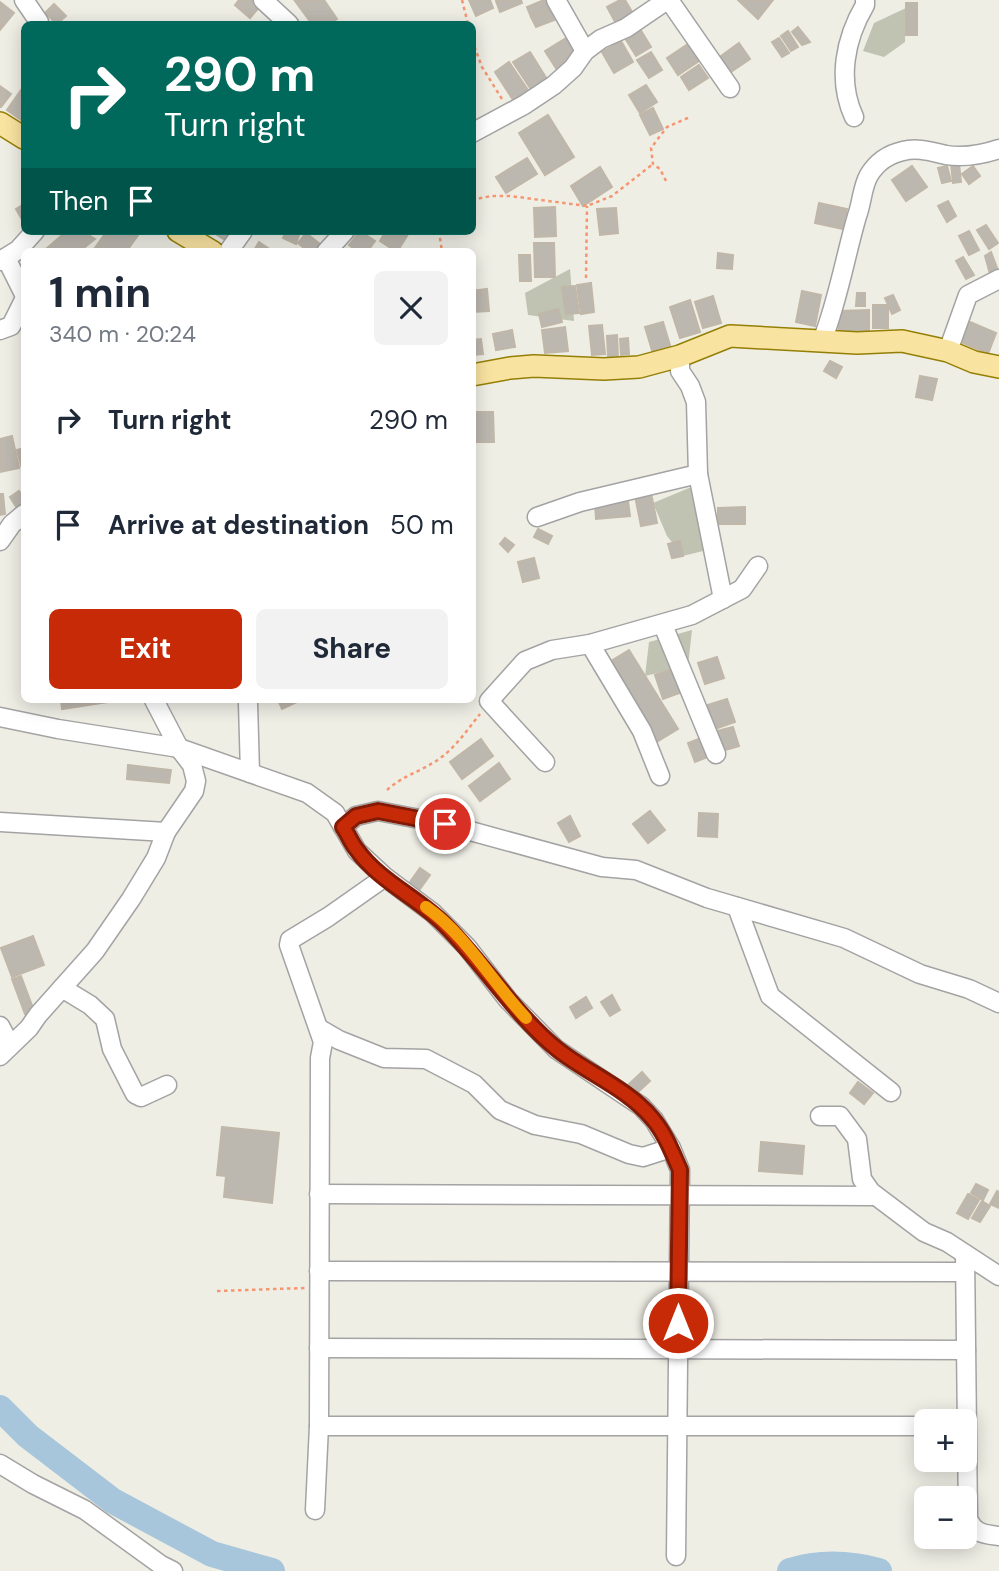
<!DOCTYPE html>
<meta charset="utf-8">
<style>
:root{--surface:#fff;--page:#f2f2f3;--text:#1f2937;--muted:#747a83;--accent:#c62a07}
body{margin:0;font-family:"DM Sans",sans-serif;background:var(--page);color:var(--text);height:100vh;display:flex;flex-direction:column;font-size:26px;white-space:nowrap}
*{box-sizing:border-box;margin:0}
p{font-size:23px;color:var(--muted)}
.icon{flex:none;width:38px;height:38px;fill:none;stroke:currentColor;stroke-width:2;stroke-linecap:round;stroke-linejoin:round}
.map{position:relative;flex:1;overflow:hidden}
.drawer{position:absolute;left:21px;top:248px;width:455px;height:455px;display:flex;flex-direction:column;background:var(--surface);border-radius:10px;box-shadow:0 4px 18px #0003}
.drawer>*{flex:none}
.top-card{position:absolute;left:21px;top:21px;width:455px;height:214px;border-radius:10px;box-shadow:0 4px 18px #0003;background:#00695c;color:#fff;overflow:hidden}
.fabs{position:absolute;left:914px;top:1409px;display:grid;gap:14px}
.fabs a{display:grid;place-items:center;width:63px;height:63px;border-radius:10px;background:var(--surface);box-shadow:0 4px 18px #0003;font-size:35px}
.pin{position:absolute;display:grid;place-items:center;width:60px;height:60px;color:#fff;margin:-30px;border:4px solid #fff;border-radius:50%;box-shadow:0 2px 7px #0007}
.me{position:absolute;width:77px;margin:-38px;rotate:0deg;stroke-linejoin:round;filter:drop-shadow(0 0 5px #0008)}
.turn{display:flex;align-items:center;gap:24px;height:147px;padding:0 28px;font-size:32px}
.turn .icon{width:91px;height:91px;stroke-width:2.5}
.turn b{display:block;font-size:49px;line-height:60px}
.then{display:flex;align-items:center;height:66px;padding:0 28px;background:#0003;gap:14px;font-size:26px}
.round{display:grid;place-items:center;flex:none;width:74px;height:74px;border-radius:10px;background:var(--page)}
.overview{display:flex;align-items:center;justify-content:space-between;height:119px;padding:0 28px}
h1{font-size:42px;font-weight:700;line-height:52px}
.primary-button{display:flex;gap:14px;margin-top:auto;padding:14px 28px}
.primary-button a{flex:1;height:80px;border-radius:10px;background:var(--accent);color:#fff;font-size:28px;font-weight:700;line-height:80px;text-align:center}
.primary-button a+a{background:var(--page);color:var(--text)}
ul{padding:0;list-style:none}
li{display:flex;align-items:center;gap:21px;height:105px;padding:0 28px}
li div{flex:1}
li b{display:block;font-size:26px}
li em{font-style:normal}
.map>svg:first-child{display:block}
.construction{fill:#c0c3b1}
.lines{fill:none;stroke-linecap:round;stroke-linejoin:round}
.river{stroke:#a7c6db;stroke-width:26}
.building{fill:#bcb7af;stroke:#c0b7a8;stroke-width:2}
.minor-casing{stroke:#a3a3a3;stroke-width:21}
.major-casing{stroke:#947f05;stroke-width:24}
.path{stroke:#f59670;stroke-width:2.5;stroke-dasharray:3.5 3.5;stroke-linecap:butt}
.minor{stroke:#fff;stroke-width:18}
.major{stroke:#f9e3a1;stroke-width:21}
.route-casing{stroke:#811b05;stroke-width:18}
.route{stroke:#c62a07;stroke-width:12}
.slow{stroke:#f59e0b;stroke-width:12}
</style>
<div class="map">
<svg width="999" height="1571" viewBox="0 0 999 1571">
<rect width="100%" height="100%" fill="#efeee5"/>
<!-- construction -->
<g class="construction">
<polygon points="906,8 905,42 884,57 863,51 874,23"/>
<polygon points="570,269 574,321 528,315 525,293"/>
<polygon points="696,485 707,550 683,556 667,536 653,503"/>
<polygon points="692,630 688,666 645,676 649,642"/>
</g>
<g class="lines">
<!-- river -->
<g class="river">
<polyline points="0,1408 28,1436 113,1501 212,1554 272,1571"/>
<path d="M 790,1571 C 819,1562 849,1563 879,1571"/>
</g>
</g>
<!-- building -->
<g class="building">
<polygon points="239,0 258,0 262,4 250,18 235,5"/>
<polygon points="324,0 337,19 329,24 312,24 295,1"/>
<polygon points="469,0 490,0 493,8 476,16"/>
<polygon points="500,0 521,0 522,3 500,12 496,1"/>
<polygon points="544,0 550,0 553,8 531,17 527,7"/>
<polygon points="620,0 625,0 635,17 618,27 607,7"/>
<polygon points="738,0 773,0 758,19"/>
<polygon points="0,2 14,13 0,30"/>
<rect x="906" y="3" width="11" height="32"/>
<polygon points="54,4 66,16 57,24 45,13"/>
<polygon points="553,9 557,19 536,27 531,17"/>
<polygon points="798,27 810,42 802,45 792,32"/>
<polygon points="640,29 651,47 636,56 625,38"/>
<polygon points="788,31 798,47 791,51 781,36"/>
<polygon points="566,38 578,57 557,70 545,51"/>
<polygon points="779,38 789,53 782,57 772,42"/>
<polygon points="621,41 633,62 614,73 602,52"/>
<polygon points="691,42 702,59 678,75 667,58"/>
<polygon points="739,43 750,59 728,74 717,59"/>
<polygon points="530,52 550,84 534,94 513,62"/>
<polygon points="651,52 662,70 649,78 637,60"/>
<polygon points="509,62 532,96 517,106 495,72"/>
<polygon points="699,65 708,78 689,90 681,77"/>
<polygon points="646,85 657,102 640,113 629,95"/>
<polygon points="0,86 11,94 1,107 0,106"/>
<polygon points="21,90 24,93 24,122 7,110"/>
<polygon points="653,108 663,129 650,135 640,115"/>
<polygon points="548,115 574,157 545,175 519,133"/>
<polygon points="527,158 537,174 506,193 496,177"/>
<polygon points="951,164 959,164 961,182 953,183"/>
<polygon points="912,166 927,187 906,201 892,180"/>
<polygon points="947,166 951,181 942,183 938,168"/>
<polygon points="973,166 980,176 969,184 962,174"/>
<polygon points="600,167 612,187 583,206 571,186"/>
<polygon points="948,201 956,216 947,222 938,206"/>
<polygon points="819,203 847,209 843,229 815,223"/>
<polygon points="24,204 24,223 16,209"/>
<polygon points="555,207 556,236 535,237 534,208"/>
<polygon points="616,208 618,233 600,235 597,209"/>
<polygon points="986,225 998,243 989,249 977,230"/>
<polygon points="67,231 81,231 95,239 79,252 51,252 47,248"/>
<polygon points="107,231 141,231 126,252 92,252"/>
<polygon points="211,231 237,231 230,243"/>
<polygon points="286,231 300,232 296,244 283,238"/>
<polygon points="360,231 375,241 367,252 358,252 349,245"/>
<polygon points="386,231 410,231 397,252 380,241"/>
<polygon points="969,231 979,250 969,255 959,236"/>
<polygon points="306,233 324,247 319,252 309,252 298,243"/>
<polygon points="259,242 271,250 270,252 253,252"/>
<polygon points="534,243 554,243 555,277 535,277"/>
<polygon points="991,252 999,273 990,274 985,256"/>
<polygon points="718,253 733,255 732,269 717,268"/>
<polygon points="519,255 530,255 531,281 520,281"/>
<polygon points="963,257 974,275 966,279 956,261"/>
<polygon points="591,283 594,312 581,314 577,285"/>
<polygon points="575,286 579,313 566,314 562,287"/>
<polygon points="487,289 489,311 472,312 472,291"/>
<polygon points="802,291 821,295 815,326 796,322"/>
<polygon points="857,293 865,293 865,306 856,306"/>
<polygon points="893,295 900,310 892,314 885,298"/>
<polygon points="713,296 721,323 703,328 695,302"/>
<polygon points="690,300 700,332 680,338 670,307"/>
<rect x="873" y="305" width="15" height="23"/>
<polygon points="558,309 562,322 542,327 539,314"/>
<polygon points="869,310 869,333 839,334 838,311"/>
<polygon points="663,322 672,352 654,357 645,327"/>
<polygon points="970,322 996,333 988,354 961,342"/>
<polygon points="602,325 605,354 592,355 589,326"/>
<polygon points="565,327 568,351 545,353 542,330"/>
<polygon points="512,330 515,347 496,350 493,334"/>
<polygon points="617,335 618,357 608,357 607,336"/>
<polygon points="628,338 629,354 621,355 620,339"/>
<polygon points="481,339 483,354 472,355 472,340"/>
<polygon points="830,361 842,367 836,378 824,371"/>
<polygon points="920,376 937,379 932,400 916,397"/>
<polygon points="472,412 493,412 494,442 473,442"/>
<polygon points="12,436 19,468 0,472 0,439"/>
<polygon points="24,448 24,466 21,466 17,450"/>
<polygon points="19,491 24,499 24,510 20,513 10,497"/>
<polygon points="651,493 657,523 641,526 635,496"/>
<polygon points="0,494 3,494 5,514 0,515"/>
<polygon points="628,501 630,516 596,519 595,505"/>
<polygon points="745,507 745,524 718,524 718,508"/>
<polygon points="538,529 552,536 548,544 534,537"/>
<polygon points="505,538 514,545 508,552 500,544"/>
<polygon points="680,541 683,556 672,558 668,544"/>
<polygon points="534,558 539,578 523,582 518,562"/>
<polygon points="629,650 678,729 655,743 606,664"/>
<polygon points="717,657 724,678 705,684 698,663"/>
<polygon points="680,667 688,690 663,699 655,675"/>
<polygon points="727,699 735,722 715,729 708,705"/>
<polygon points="61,700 121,700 62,709"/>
<polygon points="278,700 301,700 282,709"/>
<polygon points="733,727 739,746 722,751 717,731"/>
<polygon points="706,736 713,755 695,762 688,743"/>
<polygon points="481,739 493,756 462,779 450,762"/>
<polygon points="499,763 510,779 480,801 469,786"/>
<polygon points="128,765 171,770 169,783 127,779"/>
<polygon points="650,811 665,830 648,843 633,824"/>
<polygon points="699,813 718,814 717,837 698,836"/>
<polygon points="570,816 580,836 569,842 558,823"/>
<polygon points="420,868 430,875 415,896 405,889"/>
<polygon points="33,936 44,965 12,977 1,948"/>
<polygon points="21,976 34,1011 25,1014 12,979"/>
<polygon points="612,995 620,1010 610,1016 601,1002"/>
<polygon points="586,997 592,1008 576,1018 570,1007"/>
<polygon points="642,1072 650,1081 637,1093 629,1084"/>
<polygon points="858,1082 873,1093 864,1104 850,1093"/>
<polygon points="222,1127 279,1133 272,1203 224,1197 226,1176 217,1175"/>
<polygon points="761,1142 804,1146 802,1174 759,1171"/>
<polygon points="976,1184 988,1190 983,1200 971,1193"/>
<polygon points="997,1191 999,1192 999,1208 990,1204"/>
<polygon points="968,1194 979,1200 968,1219 957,1213"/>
<polygon points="982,1201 990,1206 980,1222 972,1218"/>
</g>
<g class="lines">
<defs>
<g id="minor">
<polyline points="24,0 39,22"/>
<polyline points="263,0 289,24"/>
<polyline points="556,0 585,51"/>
<polyline points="669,0 730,88"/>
<path d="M 854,117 C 837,80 845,39 865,5 L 865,0"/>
<polyline points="472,133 524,105 554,85 573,68 585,51 601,39 626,28 667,0"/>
<polyline points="228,252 243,231"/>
<polyline points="326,252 345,231"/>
<polyline points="6,258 24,294"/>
<polyline points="0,261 18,250 35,231"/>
<polyline points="0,330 11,326 24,300"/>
<path d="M 822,341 C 838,301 845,257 857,216 C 862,203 862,187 869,175 C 877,162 889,154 903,151 C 918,147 932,152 946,155 C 965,158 981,155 999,149"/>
<polyline points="948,351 968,295 999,279"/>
<polyline points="680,356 680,371 690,386 696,402 698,474 723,599"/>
<polyline points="537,517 580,502 698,474"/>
<polyline points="0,541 12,524 24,514"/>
<polyline points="663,625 716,754"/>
<polyline points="590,644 642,731 660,776"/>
<polyline points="248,703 250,773"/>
<polyline points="0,717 58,729 179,748 307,793 335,813 357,851 385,877 433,913 467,947 508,1000 556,1049 641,1106 654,1120 671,1148 680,1170 676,1556"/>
<polyline points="545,762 489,701 525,661 552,650 590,644 692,615 742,589 758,566"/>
<polyline points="0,822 166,832"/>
<polyline points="343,827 356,816 378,811 445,824 602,867 636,870 707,898 844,938 920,974 969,989 999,1003"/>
<polyline points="737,907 770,996 891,1092"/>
<polyline points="62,988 90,1005 105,1019 112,1049 135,1094 141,1097 167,1085"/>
<polyline points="0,1026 10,1045"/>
<polyline points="320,1029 339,1040 384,1058 426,1059 474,1084 500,1110 535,1125 581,1134 629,1154 643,1157 671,1148"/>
<polyline points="0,1056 29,1028 38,1015 95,951 131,899 156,858 166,832 194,791 196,781 192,765 179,748 154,700"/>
<polyline points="820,1116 840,1116 857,1139 862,1179 871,1192 924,1232 947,1242 999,1276"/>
<polyline points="319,1194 876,1196"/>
<path d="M 965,1254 L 968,1519 C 975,1534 984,1534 999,1536"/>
<polyline points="319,1271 965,1272"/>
<polyline points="319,1348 966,1350"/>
<polyline points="319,1426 926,1426"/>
<polyline points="0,1464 33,1484 85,1510 161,1565 173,1571"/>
<polyline points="315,1510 319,1426 320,1058 323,1042 289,945 290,940 328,917 385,877"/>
</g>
<g id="major">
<polyline points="0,123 24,138"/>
<polyline points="178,231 213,252"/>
<polyline points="472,375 510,368 534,366 604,369 639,367 680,356 730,336 857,343 902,341 948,351 974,362 999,367"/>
</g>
</defs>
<!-- minor casing -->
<use href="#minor" class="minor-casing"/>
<!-- major casing -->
<use href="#major" class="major-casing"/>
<!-- path -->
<g class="path">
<polyline points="462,0 468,24"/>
<polyline points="472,40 482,67 502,99"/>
<polyline points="666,181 660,169 653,164 651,148 667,127 690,117"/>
<polyline points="472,200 491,196 510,196 587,206 612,196 653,164"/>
<polyline points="439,231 442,252"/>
<polyline points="586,278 587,206"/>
<path d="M 387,790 C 402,776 422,771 439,759 C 456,747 467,730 480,714"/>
<polyline points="217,1291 305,1288"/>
</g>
<!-- minor -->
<use href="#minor" class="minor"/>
<!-- major -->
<use href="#major" class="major"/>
</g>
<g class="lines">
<defs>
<path id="route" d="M 445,824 L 378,811 L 356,816 L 343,827 C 348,834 351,843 357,850 C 380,882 419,898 446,926 C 484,964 516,1016 557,1049 C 587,1073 627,1088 652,1118 C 665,1133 672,1152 680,1170 L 678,1323"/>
</defs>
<!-- route casing -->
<use href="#route" class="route-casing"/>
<!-- route -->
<use href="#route" class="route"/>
<!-- slow -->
<path class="slow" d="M 426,907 C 466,935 492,982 526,1018"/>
</g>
</svg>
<div class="fabs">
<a>+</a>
<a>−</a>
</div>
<div class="pin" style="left:445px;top:824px;background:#d93025"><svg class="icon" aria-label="arrive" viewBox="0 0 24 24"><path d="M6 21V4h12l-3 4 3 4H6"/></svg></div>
<svg class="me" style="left:678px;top:1323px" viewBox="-20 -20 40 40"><circle r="17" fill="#c62a07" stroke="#fff" stroke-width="3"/><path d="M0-11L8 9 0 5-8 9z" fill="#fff"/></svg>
<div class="top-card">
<div class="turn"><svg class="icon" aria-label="right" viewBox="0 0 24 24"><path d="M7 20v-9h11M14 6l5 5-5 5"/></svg><div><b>290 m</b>Turn right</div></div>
<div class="then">Then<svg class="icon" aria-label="arrive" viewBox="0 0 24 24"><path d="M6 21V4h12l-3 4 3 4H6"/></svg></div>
</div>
<section class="drawer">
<div class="overview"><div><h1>1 min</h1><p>340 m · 20:24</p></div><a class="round"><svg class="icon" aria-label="close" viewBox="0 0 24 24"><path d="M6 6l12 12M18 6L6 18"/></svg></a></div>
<ul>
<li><svg class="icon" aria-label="right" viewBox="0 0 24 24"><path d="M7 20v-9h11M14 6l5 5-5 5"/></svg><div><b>Turn right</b></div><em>290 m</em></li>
<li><svg class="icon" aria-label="arrive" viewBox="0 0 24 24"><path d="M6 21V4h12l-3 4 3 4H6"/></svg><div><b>Arrive at destination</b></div><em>50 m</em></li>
</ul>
<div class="primary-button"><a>Exit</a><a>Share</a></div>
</section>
</div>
